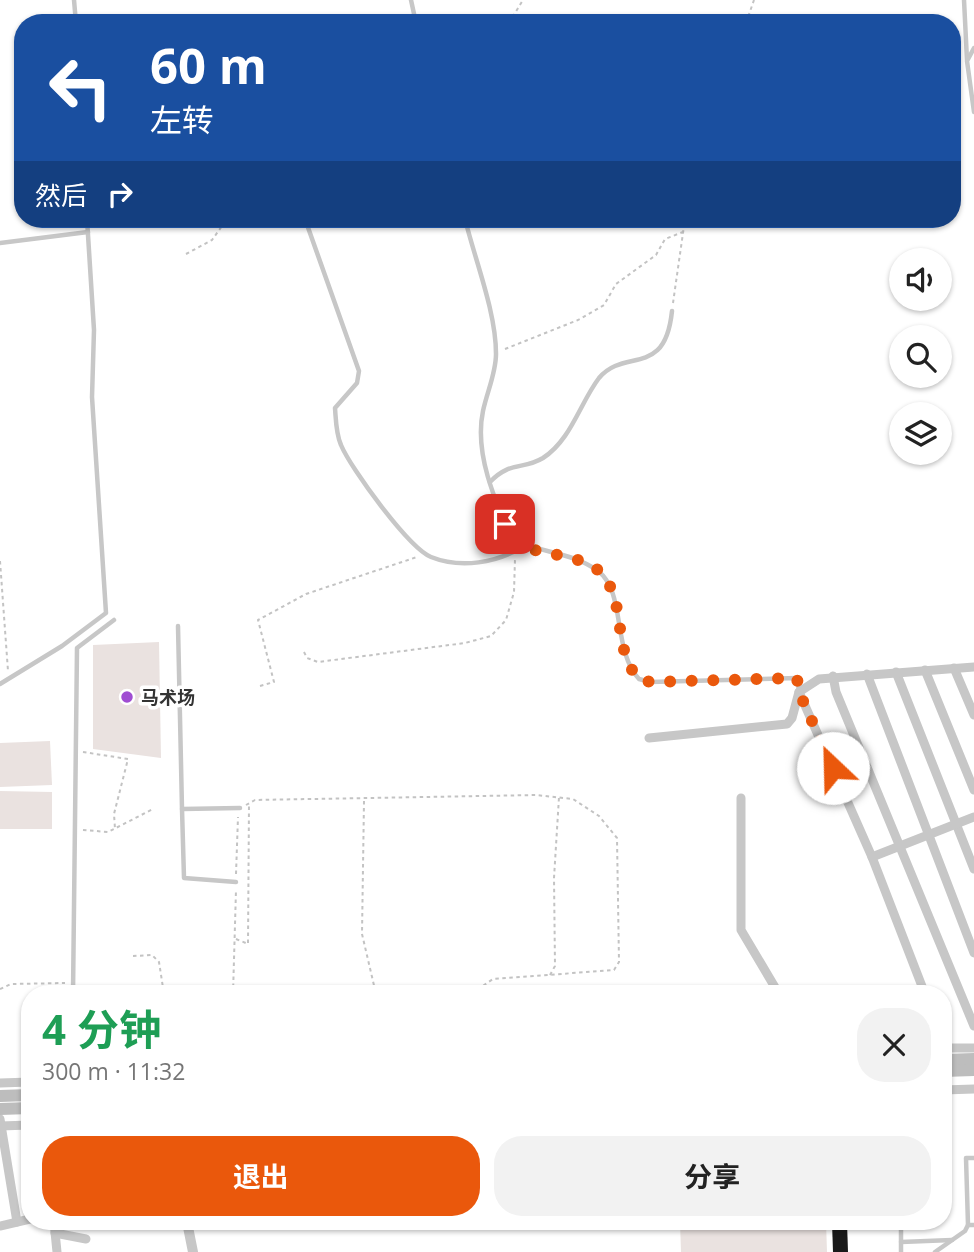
<!DOCTYPE html>
<html lang="zh">
<meta charset="utf-8">
<style>
:root{--surface:#fff;--page:#f2f2f2;--text:#222;--muted:#767676;--accent:#ea580c}
body{margin:0;font-family:"Open Sans","Noto Sans SC",sans-serif;background:var(--page);color:var(--text);height:100vh;display:flex;flex-direction:column;font-size:26px;white-space:nowrap}
*{box-sizing:border-box;margin:0}
p{font-size:23px;color:var(--muted)}
.icon{flex:none;width:38px;height:38px;fill:none;stroke:currentColor;stroke-width:2;stroke-linecap:round;stroke-linejoin:round}
.map{position:relative;flex:1;overflow:hidden}
.details{position:absolute;left:21px;top:985px;width:931px;height:245px;display:flex;flex-direction:column;background:var(--surface);border-radius:28px;box-shadow:0 2px 5px #0004}
.details>*{flex:none}
.top-card{position:absolute;left:14px;top:14px;width:947px;height:214px;border-radius:28px;box-shadow:0 2px 5px #0004;background:#1a4fa0;color:#fff;overflow:hidden}
.fabs{position:absolute;left:889px;top:248px;display:grid;gap:14px}
.fabs a{display:grid;place-items:center;width:63px;height:63px;border-radius:50%;background:var(--surface);box-shadow:0 2px 5px #0004;font-size:35px}
.pin{position:absolute;display:grid;place-items:center;width:60px;height:60px;color:#fff;margin:-30px;border-radius:14px;box-shadow:0 4px 10px #0006}
.me{position:absolute;width:77px;margin:-38px;rotate:336deg;stroke-linejoin:round;filter:drop-shadow(0 0 5px #0008)}
.turn{display:flex;align-items:center;gap:24px;height:147px;padding:0 21px;font-size:32px}
.turn .icon{width:91px;height:91px;stroke-width:2.5}
.turn b{display:block;font-size:49px;line-height:60px}
.then{display:flex;align-items:center;height:66px;padding:0 21px;background:#0003;gap:14px;font-size:26px}
.round{display:grid;place-items:center;flex:none;width:74px;height:74px;border-radius:28px;background:var(--page)}
.overview{display:flex;align-items:center;justify-content:space-between;height:119px;padding:0 21px}
h1{font-size:42px;font-weight:700;line-height:52px;color:#1e9e55}
.action{display:flex;gap:14px;margin-top:auto;padding:14px 21px}
.action a{flex:1;height:80px;border-radius:28px;background:var(--accent);color:#fff;font-size:28px;font-weight:700;line-height:80px;text-align:center}
.action a+a{background:var(--page);color:var(--text)}
.map>svg:first-child{display:block}
.green{fill:#eae2e0}
.building{fill:#1a1a1a}
.lines{fill:none;stroke-linecap:round;stroke-linejoin:round}
.path{stroke:#c3c3c3;stroke-width:2;stroke-dasharray:3.5 3.5;stroke-linecap:butt}
.service{stroke:#c7c7c7;stroke-width:4.5}
.minor{stroke:#c7c7c7;stroke-width:9}
.tertiary{stroke:#c7c7c7;stroke-width:10}
.secondary{stroke:#bdbdbd;stroke-width:12}
.route{stroke:#ea580c;stroke-width:12;stroke-dasharray:0 21.6}
.poi-dot{fill:#a04dd2;stroke:#fff;stroke-width:2.5}
.labels{text-anchor:middle;dominant-baseline:central;stroke-width:7;stroke-linejoin:round;paint-order:stroke}
.poi-label{font-size:18px;font-weight:bold;fill:#333;stroke:#fff;text-anchor:start}
</style>
<div class="map">
<svg width="974" height="1252" viewBox="0 0 974 1252">
<rect width="100%" height="100%" fill="#fff"/>
<!-- green -->
<g class="green">
<polygon points="159,642 161,758 93,749 93,645"/>
<polygon points="50,741 52,785 0,787 0,743"/>
<polygon points="0,791 52,792 52,829 0,829"/>
<polygon points="680,1222 826,1222 827,1252 681,1252"/>
</g>
<!-- building -->
<polygon class="building" points="832,1222 847,1222 848,1252 833,1252"/>
<g class="lines">
<!-- path -->
<g class="path">
<polyline points="509,23 523,0"/>
<polyline points="746,23 754,0"/>
<polyline points="186,254 212,240 227,219"/>
<polyline points="673,303 685,219"/>
<polyline points="505,349 578,320 604,305 616,284 656,255 665,239 683,232"/>
<polyline points="0,561 8,671"/>
<polyline points="304,652 307,658 318,662 465,643 491,636 506,620 514,592 515,559"/>
<polyline points="260,686 274,682 258,620 306,594 417,557"/>
<polyline points="83,752 128,759 114,814 115,829"/>
<polyline points="364,801 362,934 376,994"/>
<polyline points="246,805 255,800 536,795 573,799 599,816 617,838 619,962 614,970 493,979 471,994"/>
<polyline points="83,830 108,832 153,809"/>
<polyline points="236,874 238,817"/>
<polyline points="236,939 248,944 249,803"/>
<polyline points="133,956 152,955 159,962 164,994"/>
<polyline points="550,975 555,966 554,878 559,797"/>
<polyline points="0,989 11,984 65,983"/>
<polyline points="233,994 236,890"/>
</g>
<!-- service -->
<g class="service">
<polyline points="74,0 76,23"/>
<polyline points="411,0 416,23"/>
<polyline points="964,0 967,60"/>
<polyline points="974,48 967,61 974,112"/>
<path d="M 305,219 L 359,371 L 357,383 L 335,408 C 336,421 336,434 341,445 C 351,469 409,548 431,557 C 461,569 497,563 524,546"/>
<path d="M 465,219 C 475,260 496,312 496,354 C 496,373 487,392 483,411 C 474,453 495,501 512,539 C 539,553 573,552 598,571 C 626,592 612,650 639,679 L 650,682 L 797,678 L 799,691"/>
<polyline points="0,243 88,232"/>
<path d="M 490,482 C 510,461 523,470 543,458 C 571,440 580,403 599,378 C 625,347 665,379 672,311"/>
<polyline points="178,626 182,809 240,808"/>
<polyline points="0,684 62,646 106,613 92,397 94,330 87,219"/>
<polyline points="182,809 184,878 236,882"/>
<polyline points="73,994 77,648 114,620"/>
<polyline points="974,1158 966,1158 968,1225 974,1225"/>
<polyline points="901,1242 952,1240"/>
<polyline points="901,1252 901,1222"/>
<polyline points="935,1252 965,1231 968,1225"/>
</g>
<!-- minor -->
<g class="minor">
<polyline points="954,668 974,715"/>
<polyline points="925,670 974,790"/>
<polyline points="896,672 974,869"/>
<polyline points="867,674 974,953"/>
<polyline points="833,676 836,692 974,1026"/>
<polyline points="799,692 872,857 925,994"/>
<polyline points="649,738 787,724 792,718 799,692 819,679 974,667"/>
<polyline points="741,798 741,930 779,994"/>
<polyline points="872,857 974,817"/>
<polyline points="943,1048 974,1048"/>
<polyline points="0,1083 30,1082"/>
<polyline points="943,1090 974,1089"/>
<polyline points="0,1119 17,1222"/>
<polyline points="0,1126 30,1125"/>
<polyline points="54,1222 57,1252"/>
<polyline points="0,1226 30,1219"/>
<polyline points="55,1233 86,1239"/>
</g>
<!-- tertiary -->
<polyline class="tertiary" points="187,1222 193,1252"/>
<!-- secondary -->
<g class="secondary">
<polyline points="943,1060 974,1059"/>
<polyline points="943,1071 974,1070"/>
<polyline points="0,1096 30,1095"/>
<polyline points="0,1109 30,1108"/>
</g>
</g>
<g class="lines">
<!-- route -->
<path class="route" d="M 505,524 C 507,528 509,536 512,539 C 529,557 582,551 602,574 C 627,603 612,650 639,679 L 650,682 L 797,678 L 799,692 L 833,768"/>
</g>
<!-- markers -->
<circle class="poi-dot" cx="127" cy="697" r="7"/>
<g class="labels">
<!-- poi labels -->
<g class="poi-label">
<text x="141" y="697">马术场</text>
</g>
</g>
</svg>
<div class="fabs">
<a><svg class="icon" aria-label="sound" viewBox="0 0 24 24"><path d="M4 9h4l5-4v14l-5-4H4zM17 9q2 3 0 6"/></svg></a>
<a><svg class="icon" aria-label="search" viewBox="0 0 24 24"><circle cx="10" cy="10" r="6"/><path d="M15 15l6 6"/></svg></a>
<a><svg class="icon" aria-label="layers" viewBox="0 0 24 24"><path d="M12 4l9 5-9 5-9-5zM3 14l9 5 9-5"/></svg></a>
</div>
<div class="pin" style="left:505px;top:524px;background:#d93025"><svg class="icon" aria-label="arrive" viewBox="0 0 24 24"><path d="M6 21V4h12l-3 4 3 4H6"/></svg></div>
<svg class="me" style="left:833px;top:768px" viewBox="-20 -20 40 40"><circle r="19" fill="#fff"/><path d="M0-13L10 11 0 6-10 11z" fill="#ea580c"/></svg>
<div class="top-card">
<div class="turn"><svg class="icon" aria-label="left" viewBox="0 0 24 24"><path d="M17 20v-9H6M10 6l-5 5 5 5"/></svg><div><b>60 m</b>左转</div></div>
<div class="then">然后<svg class="icon" aria-label="right" viewBox="0 0 24 24"><path d="M7 20v-9h11M14 6l5 5-5 5"/></svg></div>
</div>
<section class="details">
<div class="overview"><div><h1>4 分钟</h1><p>300 m · 11:32</p></div><a class="round"><svg class="icon" aria-label="close" viewBox="0 0 24 24"><path d="M6 6l12 12M18 6L6 18"/></svg></a></div>
<div class="action"><a>退出</a><a>分享</a></div>
</section>
</div>
